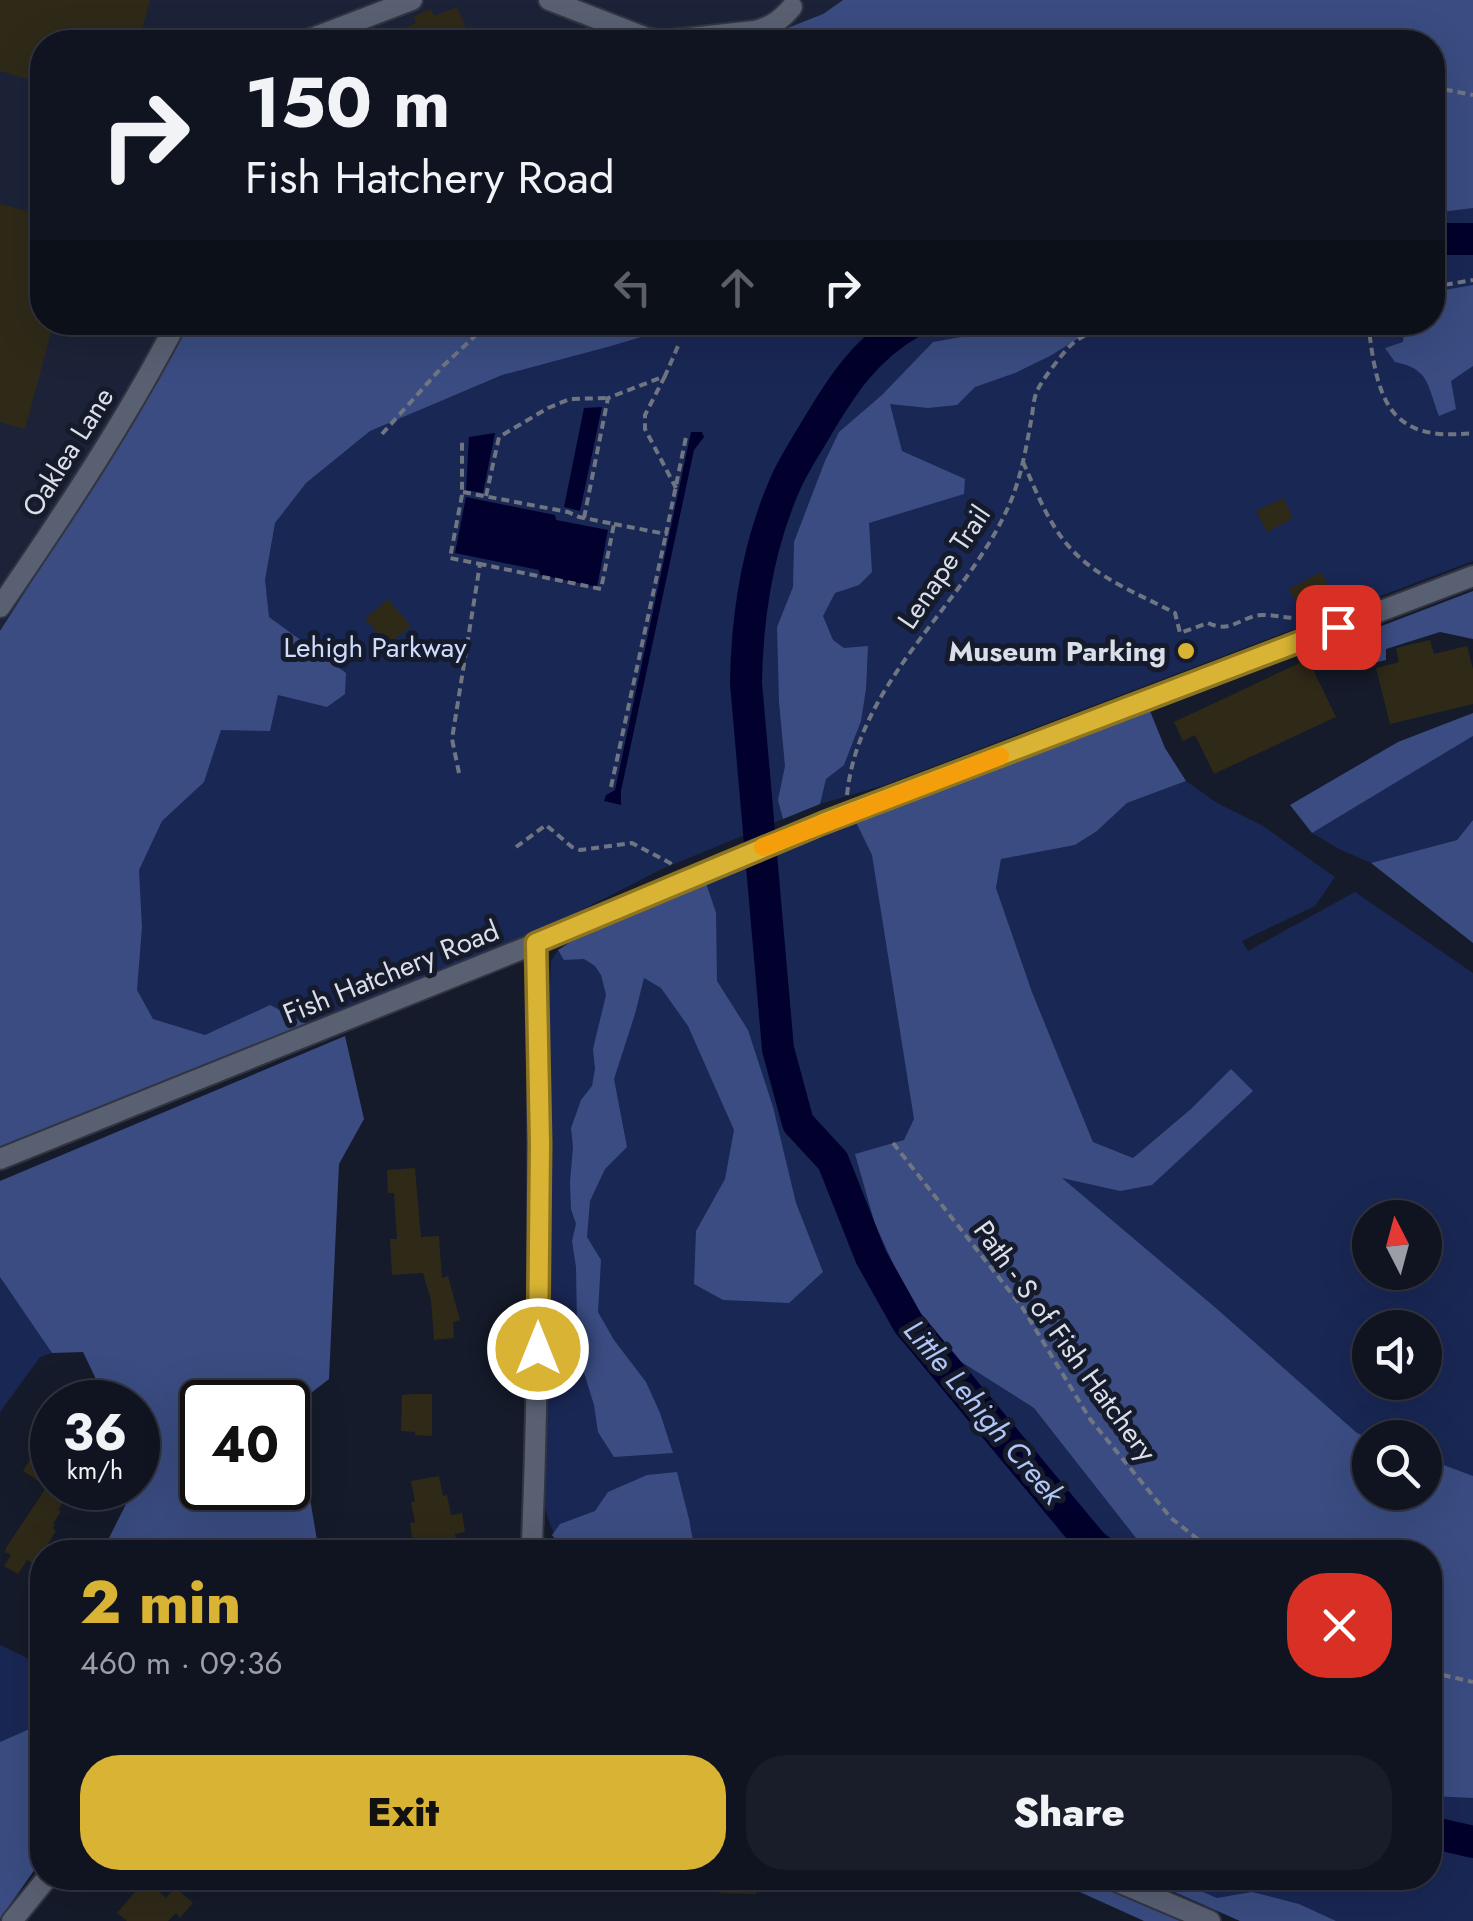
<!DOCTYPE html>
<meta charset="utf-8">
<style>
:root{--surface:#101420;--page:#191d29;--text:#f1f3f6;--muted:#9c9ea5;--line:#30333e;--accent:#d9b434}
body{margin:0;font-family:Jost,sans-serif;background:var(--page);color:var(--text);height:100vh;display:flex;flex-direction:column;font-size:38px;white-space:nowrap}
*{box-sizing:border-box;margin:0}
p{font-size:32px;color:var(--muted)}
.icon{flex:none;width:55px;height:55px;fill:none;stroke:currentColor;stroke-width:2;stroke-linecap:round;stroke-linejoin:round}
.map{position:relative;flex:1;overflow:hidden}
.panel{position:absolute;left:30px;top:1540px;width:1412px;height:350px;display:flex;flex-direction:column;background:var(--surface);border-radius:40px;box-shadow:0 10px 40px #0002,0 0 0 2px var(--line)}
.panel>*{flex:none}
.hud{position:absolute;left:30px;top:30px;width:1415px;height:305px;border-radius:40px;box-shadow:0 10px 40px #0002,0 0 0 2px var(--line);background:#101420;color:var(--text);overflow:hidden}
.needle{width:65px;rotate:354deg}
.fabs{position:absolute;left:1352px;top:1200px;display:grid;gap:20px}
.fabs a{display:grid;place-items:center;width:90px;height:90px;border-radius:50%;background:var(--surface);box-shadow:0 10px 40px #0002,0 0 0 2px var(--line);font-size:50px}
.speed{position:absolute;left:30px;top:1380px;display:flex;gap:20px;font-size:50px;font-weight:700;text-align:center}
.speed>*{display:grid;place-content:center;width:130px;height:130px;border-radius:50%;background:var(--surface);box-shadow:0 10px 40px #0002,0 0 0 2px var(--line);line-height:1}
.speed small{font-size:25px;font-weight:400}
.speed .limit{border:5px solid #111;border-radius:15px;background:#fff;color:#111}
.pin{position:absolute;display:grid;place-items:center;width:85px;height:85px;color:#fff;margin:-42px;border-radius:20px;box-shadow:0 5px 15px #0006}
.me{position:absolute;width:110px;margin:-55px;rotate:0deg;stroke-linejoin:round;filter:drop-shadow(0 0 8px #0008)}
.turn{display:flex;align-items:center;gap:35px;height:210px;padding:0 50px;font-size:45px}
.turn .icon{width:130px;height:130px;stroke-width:2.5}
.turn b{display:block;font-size:70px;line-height:85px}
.lanes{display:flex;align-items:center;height:95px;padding:0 50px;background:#0003;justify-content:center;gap:50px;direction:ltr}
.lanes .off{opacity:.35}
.round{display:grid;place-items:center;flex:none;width:105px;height:105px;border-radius:40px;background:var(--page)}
.headline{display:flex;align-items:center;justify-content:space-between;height:170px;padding:0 50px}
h1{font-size:60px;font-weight:800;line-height:75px;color:var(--accent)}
.cta{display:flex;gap:20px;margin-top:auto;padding:20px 50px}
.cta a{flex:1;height:115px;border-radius:40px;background:var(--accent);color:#111;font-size:40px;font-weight:800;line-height:115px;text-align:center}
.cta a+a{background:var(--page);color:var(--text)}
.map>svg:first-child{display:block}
.built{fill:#1c2338}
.green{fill:#192754;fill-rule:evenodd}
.forest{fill:#3a4c82;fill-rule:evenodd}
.water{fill:#02002c}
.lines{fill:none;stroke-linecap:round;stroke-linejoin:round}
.river{stroke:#02002c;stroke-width:32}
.building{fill:#2f2918}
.minor-casing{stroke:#323541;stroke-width:24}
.path{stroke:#707582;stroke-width:4;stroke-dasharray:8 5;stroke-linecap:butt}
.minor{stroke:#596072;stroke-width:20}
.route-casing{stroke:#8d7522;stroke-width:25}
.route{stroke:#d9b434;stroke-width:18}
.slow{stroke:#f59e0b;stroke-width:18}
.poi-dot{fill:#d9b434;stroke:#151b2a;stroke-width:4}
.labels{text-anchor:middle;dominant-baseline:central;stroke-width:10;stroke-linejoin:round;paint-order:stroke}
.street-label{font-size:28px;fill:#dadee9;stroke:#151b2a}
.park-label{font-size:28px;fill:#cedbfd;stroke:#151b2a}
.poi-label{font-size:28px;font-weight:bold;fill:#dadee9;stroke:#151b2a;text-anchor:end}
.water-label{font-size:30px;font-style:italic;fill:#b2c5f7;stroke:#151b2a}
</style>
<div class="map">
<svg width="1473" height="1921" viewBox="0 0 1473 1921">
<rect width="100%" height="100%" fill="#151b2a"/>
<!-- built -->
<polygon class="built" points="0,0 843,0 823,14 752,42 42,42 42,322 189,323 121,442 0,631"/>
<!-- green -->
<g class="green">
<polygon points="1473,0 1473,561 885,785 820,804 662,869 527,938 0,1154 0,631 121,442 189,323 1432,322 1432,42"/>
<polygon points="1473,736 1473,820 1457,840 1371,863 1341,850 1312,833"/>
<path d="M 1186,781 L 1217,803 L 1263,826 L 1335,877 L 1315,906 L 1242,941 L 1248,951 L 1355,892 L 1473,973 L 1473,1921 L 1240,1921 L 1143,1878 L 1430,1878 L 1430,1552 L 565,1552 C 551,1532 545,1514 542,1489 L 548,1306 L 547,1059 L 551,961 L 558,950 L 575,939 L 926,790 L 1060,1176 L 1120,1191 L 1230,1070 L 1192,1108 L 1133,1158 L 1093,1142 L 1032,992 L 996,888 L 1001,859 L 1075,845 L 1097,831 L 1127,803 ZM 1370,1218 L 1425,1218 L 1425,1272 L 1370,1272 ZM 1370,1328 L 1425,1328 L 1425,1382 L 1370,1382 ZM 1370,1438 L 1425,1438 L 1425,1492 L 1370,1492 Z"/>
<polygon points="0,1277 52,1353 40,1357 0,1412"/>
<polygon points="0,1645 42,1665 42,1696 36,1726 0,1742"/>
</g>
<!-- forest -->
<g class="forest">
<polygon points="843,0 1473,0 1473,208 1433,213 1432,42 752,42 823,14"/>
<path d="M 1473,285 L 1473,366 L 1451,381 L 1456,409 L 1439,416 C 1427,385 1430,369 1395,362 L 1385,348 L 1403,342 L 1405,323 L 1432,322 L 1433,292 Z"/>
<polygon points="189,323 688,323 611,346 502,375 370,431 306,483 275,523 265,580 269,617 346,673 345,694 327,707 278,695 270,731 221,730 204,782 162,821 139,870 142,927 137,990 153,1019 205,1035 270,1005 309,1025 0,1151 0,631 121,442"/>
<polygon points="1015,323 1103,323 1050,356 1015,373 975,387 957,405 928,408 890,404 902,451 965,479 964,494 869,523 872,572 859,585 835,593 823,616 833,640 844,648 868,646 866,689 861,721 844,765 826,779 820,804 783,819 778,800 785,766 779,702 777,627 793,587 794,542 825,461 839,432 882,395 933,342 978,334"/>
<polygon points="1473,591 1473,639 1440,632 1386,649 1386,660 1346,670 1329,646"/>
<polygon points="1150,711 1165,748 1186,781 1127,803 1097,831 1075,845 1001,859 996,888 1032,992 1093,1142 1133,1158 1192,1108 1231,1069 1253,1091 1152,1185 1120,1191 1062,1178 1217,1309 1357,1433 1370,1438 1370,1492 1425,1492 1425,1458 1473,1476 1473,1798 1430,1796 1430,1552 1147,1552 1034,1408 952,1356 908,1296 875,1224 855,1154 904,1140 914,1119 872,855 855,820 1133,712"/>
<polygon points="1473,713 1473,736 1312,833 1290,805 1398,742"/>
<polygon points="1473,820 1473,943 1371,863 1457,840"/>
<polygon points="706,883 716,913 717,981 748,1030 773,1107 796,1203 823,1272 789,1303 723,1300 694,1284 696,1231 725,1179 734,1130 688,1026 661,988 644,978 635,1014 614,1079 627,1147 605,1169 590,1201 587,1237 601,1260 598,1312 614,1340 646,1382 660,1413 673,1453 614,1457 598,1432 594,1405 582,1366 577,1324 576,1267 572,1241 576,1224 571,1209 570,1182 573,1147 571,1128 581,1100 592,1086 595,1069 593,1049 606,995 601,975 595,966 584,959 564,960 558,950 575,939"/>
<path d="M 345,1036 L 364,1119 L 339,1164 L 329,1379 L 302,1400 L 302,1451 L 319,1552 L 102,1552 L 134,1488 L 138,1488 L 141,1475 L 138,1468 L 138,1402 L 107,1402 L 83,1352 L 52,1353 L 0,1277 L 0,1181 ZM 202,1402 L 288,1402 L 288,1488 L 202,1488 Z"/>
<polygon points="677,1472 689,1519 695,1552 565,1552 552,1535 560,1524 595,1511 608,1492 647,1475"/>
<polygon points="42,1697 42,1859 0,1919 0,1742 36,1726"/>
<polygon points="1055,1878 1086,1878 1186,1921 1144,1921 1062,1884"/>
<polygon points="1143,1878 1170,1878 1217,1898 1252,1892 1299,1904 1336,1921 1240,1921"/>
</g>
<!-- water -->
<g class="water">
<polygon points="602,407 580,511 564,507 584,408"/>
<polygon points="691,432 702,432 704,437 694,450 621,791 621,805 604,801 606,795 615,790"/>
<polygon points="495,433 483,493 466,490 469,437"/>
<polygon points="466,497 555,515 556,520 608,530 597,587 540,575 539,570 455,553"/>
</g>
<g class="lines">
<!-- river -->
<g class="river">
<polyline points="1432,239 1473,239"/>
<path d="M 912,322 C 866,348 842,385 816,429 C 806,446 794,464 786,482 C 758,545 747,615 746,683 L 778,1049 L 798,1123 L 833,1161 L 871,1257 L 908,1323 L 1092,1544 L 1102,1552"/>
<polyline points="1430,1832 1473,1842"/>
</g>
</g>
<!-- building -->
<g class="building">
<polygon points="0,0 150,0 139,42 42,42 42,83 0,71"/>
<polygon points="457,7 472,42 413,42 406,27 416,23 414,16 431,9 434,16"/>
<polygon points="0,204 42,215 42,322 54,322 25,429 0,422"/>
<polygon points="1283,498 1293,518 1267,532 1256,511"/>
<polygon points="1321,572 1334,597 1302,614 1289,589"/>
<polygon points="388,599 411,626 388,645 365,619"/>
<polygon points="1430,640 1434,654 1467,646 1473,669 1473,704 1390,724 1376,668 1399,662 1396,648"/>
<polygon points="1308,659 1336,717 1214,774 1195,735 1183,741 1174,722"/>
<polygon points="415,1168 421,1237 439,1236 442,1278 448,1276 460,1320 453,1322 454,1338 434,1340 431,1300 423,1273 392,1275 390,1239 397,1239 394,1193 388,1193 387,1170"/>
<polygon points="415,1394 432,1394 432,1436 415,1435 415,1432 401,1431 402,1395"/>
<polygon points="35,1451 52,1462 52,1488 72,1488 58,1510 61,1511 53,1524 55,1525 53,1528 56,1531 35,1565 27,1560 18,1574 4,1566 11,1555 5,1552 6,1548 46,1488 49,1488 23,1471"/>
<polygon points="439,1476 443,1496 447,1495 451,1515 462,1513 465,1532 455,1534 458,1552 421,1552 419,1541 413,1542 410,1523 415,1522 411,1502 415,1502 411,1481"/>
<polygon points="719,1878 757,1878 756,1894 719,1893"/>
<polygon points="146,1879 166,1898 175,1887 193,1903 180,1918 176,1913 168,1921 127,1921 117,1913"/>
</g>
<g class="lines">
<defs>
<g id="minor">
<path d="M 549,0 L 647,38 L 662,41 L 754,31 C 771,27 781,20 792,7"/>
<polyline points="302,42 412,0"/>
<path d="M 0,607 C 63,515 125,422 177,322"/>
<path d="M 537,943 C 539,1143 540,1342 532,1541 L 542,1552"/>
<polyline points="0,1159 537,943 823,823 1473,576"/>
<polyline points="1109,1878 1210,1921"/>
<polyline points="12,1921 47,1878"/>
</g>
</defs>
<!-- minor casing -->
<use href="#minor" class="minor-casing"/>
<!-- path -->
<g class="path">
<polyline points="1432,87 1473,95"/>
<polyline points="1432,287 1473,280"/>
<path d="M 1368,322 C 1377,397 1386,443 1473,433"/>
<polyline points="665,376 645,415 645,429 676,488"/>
<polyline points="382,434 443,366 490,322"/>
<path d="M 1023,462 C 1037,493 1050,528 1074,552 C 1101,580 1141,595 1175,613 L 1180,633 L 1208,623 C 1231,634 1240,617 1261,615 C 1279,614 1292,622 1309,615"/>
<polyline points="463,492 568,512 579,517 614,524 601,589 480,564"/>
<polyline points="486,496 499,437 548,408 570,399 608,398"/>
<polyline points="584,518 608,398 665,376 678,346"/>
<polyline points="614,524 666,534 686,437"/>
<polyline points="459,773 452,739 480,564 450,558 462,495 462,442"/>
<polyline points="611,787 666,534"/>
<path d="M 847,795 C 859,679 966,605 1010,503 C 1021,477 1026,449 1031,421 C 1033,412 1033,400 1037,391 C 1042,380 1060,357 1068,348 C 1084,331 1109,326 1131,322"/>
<polyline points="516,847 546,825 572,847 580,850 632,843 670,863 673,869"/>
<polyline points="893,1143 1022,1307 1090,1419 1171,1518 1214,1552"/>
<polyline points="1430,1672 1473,1682"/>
</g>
<!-- minor -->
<use href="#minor" class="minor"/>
</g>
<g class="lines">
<defs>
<polyline id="route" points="538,1349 540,1143 536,943 823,823 1338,627"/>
</defs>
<!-- route casing -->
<use href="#route" class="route-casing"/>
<!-- route -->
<use href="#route" class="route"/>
<!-- slow -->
<polyline class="slow" points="763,847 1000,756"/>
</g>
<!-- markers -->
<circle class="poi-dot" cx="1186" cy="651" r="10"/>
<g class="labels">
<!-- street labels -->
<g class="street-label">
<text transform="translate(68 452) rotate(-58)">Oaklea Lane</text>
<text transform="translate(944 567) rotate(-56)">Lenape Trail</text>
<text transform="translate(391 972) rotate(-22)">Fish Hatchery Road</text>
<text transform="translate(1065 1341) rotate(54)">Path - S of Fish Hatchery</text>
</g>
<!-- park labels -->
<g class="park-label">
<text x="375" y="647">Lehigh Parkway</text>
</g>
<!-- poi labels -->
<g class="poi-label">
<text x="1166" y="651">Museum Parking</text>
</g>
<!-- water labels -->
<g class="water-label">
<text transform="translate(984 1412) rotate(50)">Little Lehigh Creek</text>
</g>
</g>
</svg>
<div class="fabs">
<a><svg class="needle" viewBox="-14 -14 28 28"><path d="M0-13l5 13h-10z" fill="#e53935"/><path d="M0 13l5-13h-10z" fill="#9c9ea5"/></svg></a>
<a><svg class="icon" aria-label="sound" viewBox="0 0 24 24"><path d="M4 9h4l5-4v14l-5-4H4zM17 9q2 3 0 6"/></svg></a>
<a><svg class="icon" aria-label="search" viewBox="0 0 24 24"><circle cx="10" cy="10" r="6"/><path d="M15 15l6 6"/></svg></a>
</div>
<div class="speed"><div>36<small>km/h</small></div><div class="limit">40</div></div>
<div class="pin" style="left:1338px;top:627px;background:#d93025"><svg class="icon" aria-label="arrive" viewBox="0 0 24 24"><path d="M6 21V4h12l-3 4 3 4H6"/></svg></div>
<svg class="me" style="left:538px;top:1349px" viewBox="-20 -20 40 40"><circle r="17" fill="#d9b434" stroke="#fff" stroke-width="3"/><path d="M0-11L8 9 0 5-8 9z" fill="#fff"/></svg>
<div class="hud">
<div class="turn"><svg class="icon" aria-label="right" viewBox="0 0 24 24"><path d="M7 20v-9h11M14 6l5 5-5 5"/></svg><div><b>150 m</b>Fish Hatchery Road</div></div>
<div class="lanes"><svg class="icon off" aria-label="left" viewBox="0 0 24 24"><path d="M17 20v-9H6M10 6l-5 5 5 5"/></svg><svg class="icon off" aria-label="ahead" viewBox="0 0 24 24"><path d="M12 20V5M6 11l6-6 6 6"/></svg><svg class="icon" aria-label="right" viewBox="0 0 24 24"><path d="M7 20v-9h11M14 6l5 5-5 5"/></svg></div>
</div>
<section class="panel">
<div class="headline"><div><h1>2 min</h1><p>460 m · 09:36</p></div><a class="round" style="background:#d93025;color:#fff"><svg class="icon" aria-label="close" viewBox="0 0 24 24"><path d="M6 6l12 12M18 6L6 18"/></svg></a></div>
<div class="cta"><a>Exit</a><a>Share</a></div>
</section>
</div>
